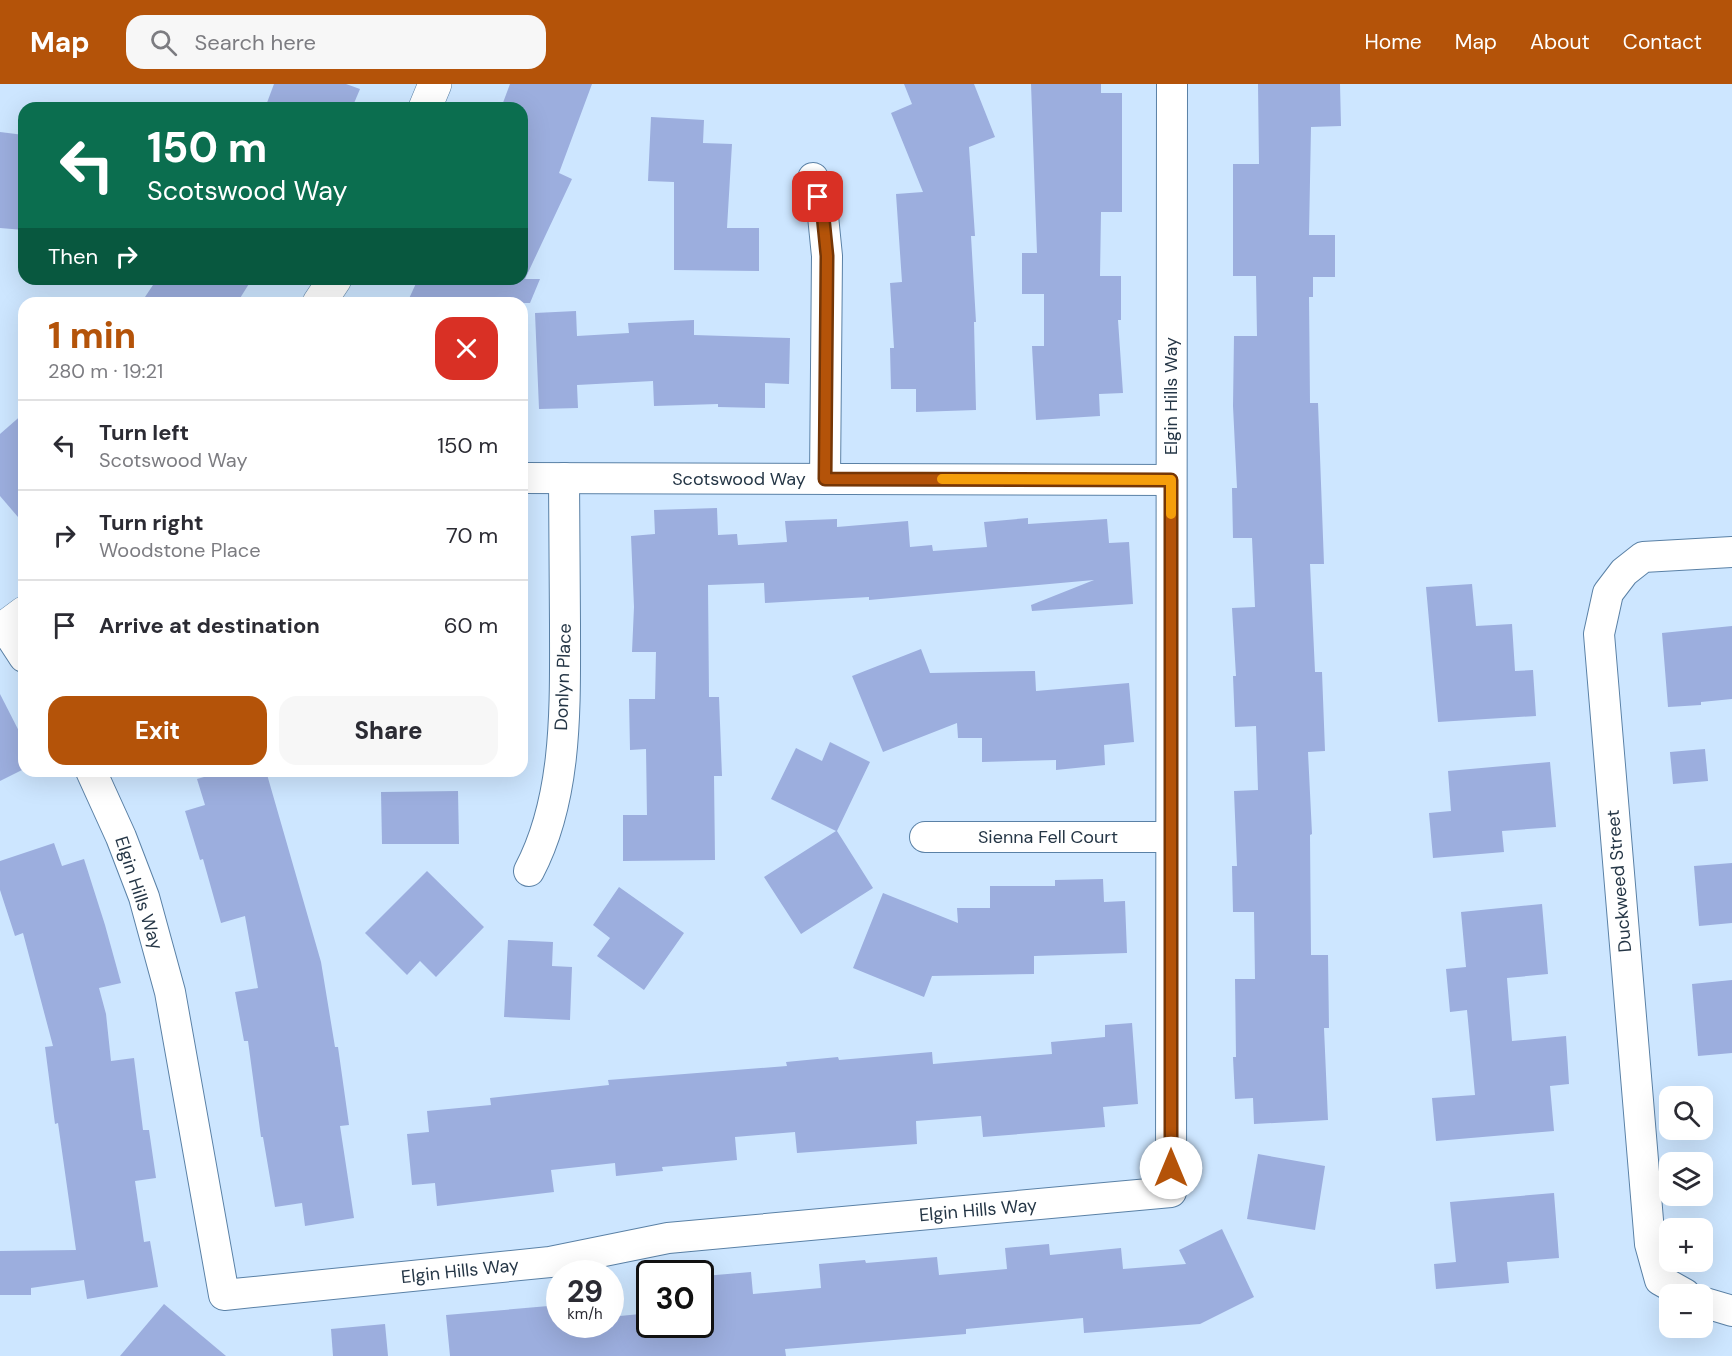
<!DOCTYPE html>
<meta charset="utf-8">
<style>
:root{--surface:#fff;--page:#f7f7f7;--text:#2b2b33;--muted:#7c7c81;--line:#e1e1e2;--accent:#b45309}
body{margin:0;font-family:"DM Sans",sans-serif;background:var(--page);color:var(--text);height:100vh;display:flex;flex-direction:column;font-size:22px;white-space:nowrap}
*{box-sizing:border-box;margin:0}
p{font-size:20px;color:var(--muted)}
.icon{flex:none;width:33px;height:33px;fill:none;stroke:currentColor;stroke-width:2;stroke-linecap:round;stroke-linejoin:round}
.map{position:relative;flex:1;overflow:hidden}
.side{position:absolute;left:18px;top:213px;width:510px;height:480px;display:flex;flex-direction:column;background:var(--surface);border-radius:18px;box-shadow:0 6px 24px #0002}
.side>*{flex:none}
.hud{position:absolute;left:18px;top:18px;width:510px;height:183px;border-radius:18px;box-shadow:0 6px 24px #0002;background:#0b6e4f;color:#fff;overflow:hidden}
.buttons{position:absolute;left:1659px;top:1002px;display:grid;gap:12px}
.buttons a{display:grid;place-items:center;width:54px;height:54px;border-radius:12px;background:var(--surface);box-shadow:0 6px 24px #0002;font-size:30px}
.speed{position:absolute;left:546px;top:1176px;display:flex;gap:12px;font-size:30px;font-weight:700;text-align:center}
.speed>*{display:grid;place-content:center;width:78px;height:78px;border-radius:50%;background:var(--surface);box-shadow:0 6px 24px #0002;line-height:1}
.speed small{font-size:15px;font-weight:400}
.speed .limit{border:3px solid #111;border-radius:9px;background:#fff;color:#111}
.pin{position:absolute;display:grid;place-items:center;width:51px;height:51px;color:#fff;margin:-26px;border-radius:12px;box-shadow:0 3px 9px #0006}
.me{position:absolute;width:66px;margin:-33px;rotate:0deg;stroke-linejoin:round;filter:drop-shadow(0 0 4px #0008)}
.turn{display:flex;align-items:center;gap:21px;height:126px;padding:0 30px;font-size:27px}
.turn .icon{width:78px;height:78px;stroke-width:2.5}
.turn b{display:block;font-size:42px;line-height:51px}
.then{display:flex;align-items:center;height:57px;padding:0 30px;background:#0003;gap:12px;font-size:22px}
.round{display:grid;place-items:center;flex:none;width:63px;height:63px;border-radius:18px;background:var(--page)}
.overview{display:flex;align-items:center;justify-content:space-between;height:102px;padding:0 30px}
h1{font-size:36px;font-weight:800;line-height:45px;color:var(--accent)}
.action{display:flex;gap:12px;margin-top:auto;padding:12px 30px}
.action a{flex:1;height:69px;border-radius:18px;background:var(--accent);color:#fff;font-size:24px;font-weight:800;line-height:69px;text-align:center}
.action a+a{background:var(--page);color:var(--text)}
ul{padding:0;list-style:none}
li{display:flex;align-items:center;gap:18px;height:90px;padding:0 30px;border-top:2px solid var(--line)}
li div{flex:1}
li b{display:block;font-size:22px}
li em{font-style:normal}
header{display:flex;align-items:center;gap:36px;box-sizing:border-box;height:84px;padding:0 30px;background:var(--accent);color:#fff}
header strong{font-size:28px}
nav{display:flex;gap:33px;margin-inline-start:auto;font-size:21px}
.search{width:420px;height:54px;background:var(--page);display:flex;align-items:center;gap:15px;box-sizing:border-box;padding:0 21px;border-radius:18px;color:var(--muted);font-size:22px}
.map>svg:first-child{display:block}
.building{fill:#9caede}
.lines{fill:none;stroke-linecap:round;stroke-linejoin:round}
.minor-casing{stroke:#5a81a6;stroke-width:32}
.tertiary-casing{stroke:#5a81a6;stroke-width:34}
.minor{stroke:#fff;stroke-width:30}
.tertiary{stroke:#fff;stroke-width:33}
.route-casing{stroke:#753606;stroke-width:15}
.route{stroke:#b45309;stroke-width:10}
.slow{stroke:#f59e0b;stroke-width:10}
.labels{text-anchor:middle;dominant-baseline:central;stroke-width:5;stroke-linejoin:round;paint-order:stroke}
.street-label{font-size:18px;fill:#253646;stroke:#fff}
</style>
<header>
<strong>Map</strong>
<div class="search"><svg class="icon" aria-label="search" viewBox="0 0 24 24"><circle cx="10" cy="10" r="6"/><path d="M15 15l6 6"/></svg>Search here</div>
<nav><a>Home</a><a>Map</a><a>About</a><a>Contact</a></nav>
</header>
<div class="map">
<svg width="1732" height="1272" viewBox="0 0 1732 1272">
<rect width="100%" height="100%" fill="#cde6ff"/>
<!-- building -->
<g class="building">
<polygon points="274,0 346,0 360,5 352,24 265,24"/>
<polygon points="510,0 592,0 559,89 572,95 525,195 540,195 530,219 407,219 418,195 522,195 522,24 501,24"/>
<polygon points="904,0 974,0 995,53 969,63 975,152 971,152 976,238 974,238 976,326 916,328 916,305 891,305 890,264 894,264 890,199 902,198 896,110 923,108 891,29 912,20"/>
<polygon points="1031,0 1101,0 1101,9 1122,9 1122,128 1101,128 1100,192 1121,192 1121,236 1118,236 1123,309 1099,310 1100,332 1036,336 1032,262 1044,262 1044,210 1022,210 1022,169 1037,169"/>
<polygon points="1258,0 1340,0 1341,42 1311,43 1309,151 1335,151 1335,193 1313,193 1313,213 1309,213 1310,319 1318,319 1324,480 1310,480 1315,588 1322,588 1325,667 1308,668 1312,750 1310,751 1311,871 1328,871 1329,944 1324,944 1328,1036 1254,1040 1253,1014 1235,1015 1233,973 1236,973 1235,895 1255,895 1254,828 1233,828 1232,782 1237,782 1234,707 1258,706 1256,642 1235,643 1233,592 1236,592 1232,524 1255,523 1252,454 1233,454 1232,404 1237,404 1233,322 1234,252 1257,252 1256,192 1233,192 1233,80 1259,80"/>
<polygon points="651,33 704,36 703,59 732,60 727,144 759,144 759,187 674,186 674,98 648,97"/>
<polygon points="0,48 24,51 24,146 0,144"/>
<polygon points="157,195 252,195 237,219 141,219"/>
<polygon points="576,227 577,252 629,249 628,239 694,236 694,251 790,254 789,300 765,299 765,324 718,323 718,320 654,322 653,297 577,301 578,324 539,325 535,229"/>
<polygon points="24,329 24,440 0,412 0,350"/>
<polygon points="717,424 718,451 737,450 738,461 787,458 785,437 837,435 837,443 908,437 910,463 932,461 933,467 987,463 984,438 1028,434 1028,440 1107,435 1109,459 1129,458 1133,520 1032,527 1031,521 1094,496 869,516 869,513 765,519 764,499 708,501 709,613 719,613 722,692 714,692 715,776 623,777 623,731 647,731 646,665 630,666 629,615 655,615 656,568 632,568 634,523 631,452 655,450 654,426"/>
<polygon points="1472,500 1476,542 1512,540 1515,587 1533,586 1536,632 1438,638 1426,503"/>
<polygon points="1732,542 1732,615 1701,618 1701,621 1668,623 1662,549"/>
<polygon points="921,565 930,589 1035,587 1036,607 1129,599 1134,658 1104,661 1105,681 1056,686 1056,676 982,678 982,654 958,654 957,639 883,668 852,592"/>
<polygon points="0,610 24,657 24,685 0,697"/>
<polygon points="830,658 870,678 837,747 873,804 801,850 764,793 836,747 771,715 796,664 822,677"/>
<polygon points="1705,665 1708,697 1673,700 1670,668"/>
<polygon points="1550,678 1556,743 1502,747 1504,768 1433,774 1429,729 1451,727 1448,687"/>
<polygon points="225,687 266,687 321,878 335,963 338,963 349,1041 340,1042 354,1134 305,1142 302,1119 275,1123 263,1053 261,1053 248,957 244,957 235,908 258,904 245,832 221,839 203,775 200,776 185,727 205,721 197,695"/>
<polygon points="458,707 459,760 382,760 381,708"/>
<polygon points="54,759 62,782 84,775 105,841 121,899 99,904 106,930 111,977 134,974 143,1046 149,1046 156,1094 135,1097 144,1158 150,1157 158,1203 87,1215 84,1196 31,1204 31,1211 0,1211 0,1167 76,1166 58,1039 55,1040 45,963 53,962 23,849 15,852 0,806 0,777"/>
<polygon points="1732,779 1732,839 1699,842 1694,782"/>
<polygon points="427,787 484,843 436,893 420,877 407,891 365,849"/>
<polygon points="1103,795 1104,818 1125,817 1127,869 1034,872 1034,890 932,892 924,913 853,884 883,809 958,839 957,824 990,824 990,802 1055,802 1055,796"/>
<polygon points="619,803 684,849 644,906 597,872 610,854 593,841"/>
<polygon points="1542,820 1548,890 1507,894 1512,957 1566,952 1569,1000 1550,1002 1554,1047 1436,1057 1432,1014 1475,1011 1467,926 1450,928 1446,885 1466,883 1461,828"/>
<polygon points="508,856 553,858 552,882 572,883 570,936 504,933"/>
<polygon points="1732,896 1732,969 1698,972 1692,900"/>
<polygon points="1132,939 1138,1020 1103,1023 1105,1043 983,1053 981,1032 916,1037 917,1060 797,1069 795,1048 735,1053 737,1076 662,1083 663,1087 616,1092 615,1079 551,1086 554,1108 437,1122 435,1099 412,1101 407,1050 429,1048 427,1027 491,1021 490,1014 609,1001 608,996 787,982 786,978 838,973 839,976 932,968 933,980 1052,970 1051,958 1105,953 1105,941"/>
<polygon points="1258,1070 1325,1082 1315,1146 1247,1135"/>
<polygon points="1554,1109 1559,1174 1507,1178 1509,1199 1436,1205 1434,1180 1456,1178 1450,1118"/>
<polygon points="1222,1145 1254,1213 1200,1240 1084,1249 1083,1234 966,1245 966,1250 785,1265 786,1272 450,1272 446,1231 560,1221 560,1240 610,1240 610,1233 650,1229 650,1240 709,1240 704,1192 751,1188 753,1210 821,1204 819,1180 865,1176 866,1179 937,1173 939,1191 1007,1185 1005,1164 1049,1160 1050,1171 1121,1164 1123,1185 1186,1180 1179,1166"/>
<polygon points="164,1220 226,1272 120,1272"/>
<polygon points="385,1240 388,1272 333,1272 331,1245"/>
</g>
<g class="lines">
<defs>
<g id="minor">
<polyline points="813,94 823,132 827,172 825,395"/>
<polyline points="522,394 1171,396"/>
<polyline points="5,544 24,573"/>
<polyline points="91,687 121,753 144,813 170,908 224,1211 550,1178 668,1154 1171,1108 1172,0"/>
<polyline points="925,753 1171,753"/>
<path d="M 529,787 C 568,713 565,622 565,541 C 565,492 564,443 564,394"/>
<polyline points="1685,1210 1660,1196 1650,1160 1599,550 1608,509 1624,488 1643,473 1732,468"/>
<polyline points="1702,1218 1732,1227"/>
</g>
<g id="tertiary">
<polyline points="425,24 435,0"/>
<polyline points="319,219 335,195"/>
<polyline points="0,547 24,529"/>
</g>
</defs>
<!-- minor casing -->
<use href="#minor" class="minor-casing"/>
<!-- tertiary casing -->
<use href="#tertiary" class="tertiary-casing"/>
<!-- minor -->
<use href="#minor" class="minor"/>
<!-- tertiary -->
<use href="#tertiary" class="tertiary"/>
</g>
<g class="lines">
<defs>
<polyline id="route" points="818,113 823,132 827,172 825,395 1171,396 1171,1084"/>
</defs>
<!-- route casing -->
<use href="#route" class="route-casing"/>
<!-- route -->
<use href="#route" class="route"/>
<!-- slow -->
<polyline class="slow" points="942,395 1171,396 1171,430"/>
</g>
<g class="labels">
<!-- street labels -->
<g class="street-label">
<text transform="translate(1171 312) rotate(-90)">Elgin Hills Way</text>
<text x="739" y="395">Scotswood Way</text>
<text transform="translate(563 593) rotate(-88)">Donlyn Place</text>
<text x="1048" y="753">Sienna Fell Court</text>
<text transform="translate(1619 797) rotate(-95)">Duckweed Street</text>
<text transform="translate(139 809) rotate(72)">Elgin Hills Way</text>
<text transform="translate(978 1126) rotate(-5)">Elgin Hills Way</text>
<text transform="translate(460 1187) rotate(-6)">Elgin Hills Way</text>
</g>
</g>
</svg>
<div class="buttons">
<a><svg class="icon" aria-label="search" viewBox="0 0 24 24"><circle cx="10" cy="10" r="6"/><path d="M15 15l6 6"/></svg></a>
<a><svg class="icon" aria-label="layers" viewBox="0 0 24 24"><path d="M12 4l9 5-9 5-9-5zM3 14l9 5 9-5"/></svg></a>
<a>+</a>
<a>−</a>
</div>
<div class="speed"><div>29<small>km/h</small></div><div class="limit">30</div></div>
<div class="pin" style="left:818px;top:113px;background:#d93025"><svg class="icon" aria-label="arrive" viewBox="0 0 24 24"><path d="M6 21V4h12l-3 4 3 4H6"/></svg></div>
<svg class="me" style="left:1171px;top:1084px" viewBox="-20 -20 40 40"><circle r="19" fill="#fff"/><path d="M0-13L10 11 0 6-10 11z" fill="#b45309"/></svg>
<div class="hud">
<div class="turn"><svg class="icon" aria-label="left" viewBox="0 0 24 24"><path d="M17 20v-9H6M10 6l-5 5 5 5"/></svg><div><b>150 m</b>Scotswood Way</div></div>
<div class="then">Then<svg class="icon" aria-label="right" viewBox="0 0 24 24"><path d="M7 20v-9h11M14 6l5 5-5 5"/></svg></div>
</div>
<section class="side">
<div class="overview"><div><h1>1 min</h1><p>280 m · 19:21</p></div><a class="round" style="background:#d93025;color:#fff"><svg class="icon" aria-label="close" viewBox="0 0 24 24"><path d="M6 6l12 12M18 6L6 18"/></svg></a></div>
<ul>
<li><svg class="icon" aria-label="left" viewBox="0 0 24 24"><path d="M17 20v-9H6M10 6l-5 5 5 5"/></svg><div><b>Turn left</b><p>Scotswood Way</p></div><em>150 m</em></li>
<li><svg class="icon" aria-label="right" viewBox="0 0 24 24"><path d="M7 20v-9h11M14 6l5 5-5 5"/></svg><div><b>Turn right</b><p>Woodstone Place</p></div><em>70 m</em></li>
<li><svg class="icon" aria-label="arrive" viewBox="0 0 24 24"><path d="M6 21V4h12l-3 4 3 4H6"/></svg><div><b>Arrive at destination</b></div><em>60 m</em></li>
</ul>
<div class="action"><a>Exit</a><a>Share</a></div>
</section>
</div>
